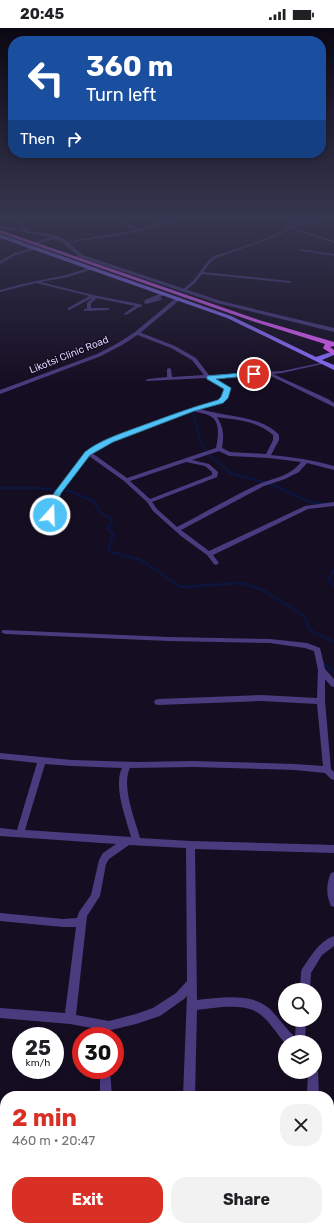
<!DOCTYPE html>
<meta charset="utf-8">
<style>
:root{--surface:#fff;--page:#f2f2f2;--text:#202124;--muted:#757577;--accent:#d93025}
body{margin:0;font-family:Rubik,sans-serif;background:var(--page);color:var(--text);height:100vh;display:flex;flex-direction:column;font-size:15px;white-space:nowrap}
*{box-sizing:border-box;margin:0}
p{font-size:13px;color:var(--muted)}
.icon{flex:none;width:22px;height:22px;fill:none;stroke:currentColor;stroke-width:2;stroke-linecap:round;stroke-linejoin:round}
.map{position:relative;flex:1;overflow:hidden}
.panel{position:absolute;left:0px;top:1063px;width:334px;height:140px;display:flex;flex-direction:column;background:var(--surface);border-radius:16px 16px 0 0;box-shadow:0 2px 6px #0003}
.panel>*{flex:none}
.banner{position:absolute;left:8px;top:8px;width:318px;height:122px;border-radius:16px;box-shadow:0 2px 6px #0003;background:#1a4fa0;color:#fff;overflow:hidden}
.tools{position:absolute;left:278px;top:955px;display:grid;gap:8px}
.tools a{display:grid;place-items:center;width:44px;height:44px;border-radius:50%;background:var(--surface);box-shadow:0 2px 6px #0003;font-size:20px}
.speed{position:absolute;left:12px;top:999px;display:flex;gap:8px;font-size:20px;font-weight:700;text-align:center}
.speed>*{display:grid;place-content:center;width:52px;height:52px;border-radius:50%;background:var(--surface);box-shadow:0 2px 6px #0003;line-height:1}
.speed small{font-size:10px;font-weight:400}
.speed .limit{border:6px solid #d22;background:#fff;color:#111}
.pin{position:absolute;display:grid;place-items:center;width:34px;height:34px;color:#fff;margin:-17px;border:2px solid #fff;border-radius:50%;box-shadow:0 1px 4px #0007}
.me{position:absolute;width:44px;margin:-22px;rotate:20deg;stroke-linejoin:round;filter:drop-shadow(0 0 3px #0008)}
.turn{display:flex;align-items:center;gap:14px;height:84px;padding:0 12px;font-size:18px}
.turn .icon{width:52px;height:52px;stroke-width:2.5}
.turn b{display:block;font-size:28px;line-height:34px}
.then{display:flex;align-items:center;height:38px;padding:0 12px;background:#0003;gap:8px;font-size:15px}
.round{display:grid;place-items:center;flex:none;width:42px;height:42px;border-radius:16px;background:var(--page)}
.summary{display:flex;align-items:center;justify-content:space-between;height:68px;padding:0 12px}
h1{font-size:24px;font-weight:700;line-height:30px;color:var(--accent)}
.primary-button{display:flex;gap:8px;margin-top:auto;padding:8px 12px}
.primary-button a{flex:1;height:46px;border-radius:16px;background:var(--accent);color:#fff;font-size:16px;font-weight:700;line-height:46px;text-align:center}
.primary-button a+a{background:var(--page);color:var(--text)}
.status{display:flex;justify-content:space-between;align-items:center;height:28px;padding:0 20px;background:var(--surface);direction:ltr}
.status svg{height:11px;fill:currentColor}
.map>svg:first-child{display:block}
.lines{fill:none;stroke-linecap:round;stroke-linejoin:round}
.stream-far2{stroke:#0c153e;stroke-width:2}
.stream-far1{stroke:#0c153e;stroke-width:2.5}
.stream{stroke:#0c153e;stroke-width:3}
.minor{fill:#4a3b7f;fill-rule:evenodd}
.tertiary{fill:#4a3b7f;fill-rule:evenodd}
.secondary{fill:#896cf9;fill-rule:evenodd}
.primary{fill:#da5df8;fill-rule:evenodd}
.route{fill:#4fc3f7;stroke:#337fa1}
.labels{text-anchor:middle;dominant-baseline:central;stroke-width:3;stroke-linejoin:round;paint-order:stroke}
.far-street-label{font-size:10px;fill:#ded1fd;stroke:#150e22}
</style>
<div class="status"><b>20:45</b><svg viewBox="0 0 49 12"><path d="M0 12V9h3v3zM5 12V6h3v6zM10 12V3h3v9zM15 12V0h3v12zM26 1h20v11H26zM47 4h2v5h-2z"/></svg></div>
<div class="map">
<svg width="334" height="1203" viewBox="0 0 334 1203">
<rect width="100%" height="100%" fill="#150e22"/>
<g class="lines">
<!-- stream-far2 -->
<polyline class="stream-far2" points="192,382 201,414 207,425 232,446"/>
<!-- stream-far1 -->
<g class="stream-far1">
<polyline points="229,445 268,455 310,474 334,477"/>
<polyline points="0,460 35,460 70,463 93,473 101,485 112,491 111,497 107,499 113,507 108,521 111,524 141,532 181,559 242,555 263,562 304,588 310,602 334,614"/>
<polyline points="334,542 328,552 334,557"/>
<polyline points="322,635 323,636"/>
</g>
<!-- stream -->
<polyline class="stream" points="322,635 334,644"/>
<!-- minor -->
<g class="minor">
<polygon points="8,188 11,188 29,202 28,206 26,206 26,203"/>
<path d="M 109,188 L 112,188 L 139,201 L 163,194 L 145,189 L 145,188 C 152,188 160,194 167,193 C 173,192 177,187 183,188 C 155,205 100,210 67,215 L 65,214 L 135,202 Z"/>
<path d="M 295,188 L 298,188 L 299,194 L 297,196 L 334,188 L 334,189 L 293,200 L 334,213 L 334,215 L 291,201 L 272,210 L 216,230 L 210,235 L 203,244 L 290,253 L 292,254 L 291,255 L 202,246 L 195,255 L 185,263 L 182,262 L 193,253 L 208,233 L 214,228 C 235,221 280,209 295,194 Z"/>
<polygon points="35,219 36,221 16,227 0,236 0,233 14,225"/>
<polygon points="299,221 334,226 334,228 300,223"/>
<polygon points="92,239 94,240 93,241 68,249 41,254 93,267 139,276 142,277 142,279 139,279 126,287 124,286 125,285 135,278 96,270 95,272 91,275 91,280 109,280 109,282 84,283 84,281 87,281 87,275 92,270 69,282 68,282 68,280 89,268 36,255 0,264 0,262 22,256 66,247"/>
<polygon points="164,264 167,265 160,269 162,271 161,272 146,276 144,275 145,272"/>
<path d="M 135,304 L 139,304 L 175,318 L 196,330 L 209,347 L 282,343 L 325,334 L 327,335 L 282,345 L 273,346 L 328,371 L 334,375 L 334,379 L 267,346 L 212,350 L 230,360 C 223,379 217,376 200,381 C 225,389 260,387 279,407 L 279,412 L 271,427 C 292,429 313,432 334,438 L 334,442 L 307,435 L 299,444 L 285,451 L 264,458 L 181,502 L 209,523 L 305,478 L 334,474 L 334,478 L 308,481 L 213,527 L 219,535 L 216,537 L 214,536 L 207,527 L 181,508 L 153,483 L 147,474 L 124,453 L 89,428 L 61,465 L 52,489 L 49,491 L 47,490 L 46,489 L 55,465 L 86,424 L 108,411 L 190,381 L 218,373 L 222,369 L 225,361 L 206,350 L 146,353 L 146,352 L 148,351 L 167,349 L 167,341 L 169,340 L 171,341 L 172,349 L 204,347 L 192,332 L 171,320 L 135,306 ZM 194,383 C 199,385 205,385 210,388 C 221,393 218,410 216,420 L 127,450 L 92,425 L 112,413 ZM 217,389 C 237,392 258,393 273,407 L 273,412 L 266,426 L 230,424 L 222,420 C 224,408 224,400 217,389 ZM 219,423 L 229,428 L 269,430 L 301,434 C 289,449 276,449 259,456 C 231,469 204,485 177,499 L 157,481 L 152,474 L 217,449 L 218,444 L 209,436 L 192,432 ZM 186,434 L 205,438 L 212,444 L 212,447 L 150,471 L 130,453 Z"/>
<path d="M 3,602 L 169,609 L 270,611 L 307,615 L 320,620 L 325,641 L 334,651 L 334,659 L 331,658 L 325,651 L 325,673 L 331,741 L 334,744 L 334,752 L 331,751 L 325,745 L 295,742 L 193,739 L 130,740 C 121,758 135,791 140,810 L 190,813 L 334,817 L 334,825 L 195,821 L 197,972 C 220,970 251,964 270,981 C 279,990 286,1001 295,1009 L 296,992 L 306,992 L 305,1014 L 285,1015 C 277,1006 270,994 261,987 C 246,974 215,980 197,982 L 195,1068 L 183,1068 L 187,968 L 184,971 L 160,988 L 136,996 L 107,1003 L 107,1008 L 97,1008 L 97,1001 L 70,996 L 0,990 L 0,980 L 65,985 L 76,899 L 63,899 L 0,893 L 0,885 L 63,891 L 77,890 L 79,884 L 91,867 L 99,832 L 103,825 L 116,816 L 0,808 L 0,800 L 17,802 L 37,735 L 0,731 L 0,725 L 72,732 L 137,734 L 193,733 L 295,736 L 323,738 L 317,676 L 261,673 L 158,677 L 155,676 L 154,674 L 155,672 L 158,671 L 261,667 L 317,670 L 318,642 L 314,623 L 305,620 L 270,615 L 169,613 L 5,606 L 1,604 ZM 45,736 L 72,738 L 122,740 C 113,758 126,790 131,809 L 25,802 ZM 129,817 L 186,820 L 187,953 L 176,965 L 153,980 L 136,986 L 109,993 L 76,987 L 87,888 L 100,868 L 106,836 L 109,831 Z"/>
<path d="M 334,844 L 334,879 L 331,878 C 326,868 326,855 331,845 Z"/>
<path d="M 334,908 L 334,918 L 322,927 L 311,945 L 310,962 L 300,962 L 301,944 L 302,941 C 311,928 319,913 334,908 Z"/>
<polygon points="315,1039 317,1040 318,1044 319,1068 307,1068 308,1044 315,1044"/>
<polygon points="100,1042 110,1042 112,1068 100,1068"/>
<polygon points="329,1133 334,1135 334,1148 329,1146"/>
<polygon points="91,1198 103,1198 102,1203 90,1203"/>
<polygon points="178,1198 190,1198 189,1203 177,1203"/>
</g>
<!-- tertiary -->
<g class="tertiary">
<polygon points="0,198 58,208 67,213 83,227 221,273 334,300 334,304 217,275 79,229 63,215 55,211 34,217 34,215 50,209 0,200"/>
<polygon points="177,269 182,270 139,306 122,317 101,328 0,366 0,362 97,326 118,315 135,304"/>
</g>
<!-- secondary -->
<polygon class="secondary" points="0,206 231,288 316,329 334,323 334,327 322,332 334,337 334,342 227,290 0,210"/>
<!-- primary -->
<polygon class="primary" points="0,202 259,292 334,314 334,318 330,319 334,322 334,327 324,321 323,320 325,316 255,294 0,205"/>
</g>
<!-- sky -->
<linearGradient id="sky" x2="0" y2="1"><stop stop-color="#0c0813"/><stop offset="0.53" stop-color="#35364f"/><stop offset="1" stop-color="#35364f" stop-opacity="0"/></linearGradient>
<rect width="334" height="356" fill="url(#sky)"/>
<!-- route -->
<path class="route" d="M 254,344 L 257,346 L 257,347 L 216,351 L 231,360 L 228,370 L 223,375 L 194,383 L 113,414 L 90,427 L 61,465 L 52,488 L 47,488 L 46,487 L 54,465 L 85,424 C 99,413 117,407 133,401 C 161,391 189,380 218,372 L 221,369 L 224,361 L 207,351 L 207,348 Z"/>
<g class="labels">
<!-- far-street labels -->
<g class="far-street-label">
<text transform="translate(69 327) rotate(-22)">Likotsi Clinic Road</text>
</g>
</g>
</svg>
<div class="tools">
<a><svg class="icon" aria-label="search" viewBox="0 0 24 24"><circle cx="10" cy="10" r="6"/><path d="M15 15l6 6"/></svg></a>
<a><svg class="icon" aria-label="layers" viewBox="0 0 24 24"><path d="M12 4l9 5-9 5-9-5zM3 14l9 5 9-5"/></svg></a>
</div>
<div class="speed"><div>25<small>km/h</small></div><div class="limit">30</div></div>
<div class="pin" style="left:254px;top:346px;background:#d93025"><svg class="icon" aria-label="arrive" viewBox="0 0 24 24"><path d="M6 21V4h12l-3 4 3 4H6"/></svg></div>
<svg class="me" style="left:50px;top:487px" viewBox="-20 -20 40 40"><circle r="17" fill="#4fc3f7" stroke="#fff" stroke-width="3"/><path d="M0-11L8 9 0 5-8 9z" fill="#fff"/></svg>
<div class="banner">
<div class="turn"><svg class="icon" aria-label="left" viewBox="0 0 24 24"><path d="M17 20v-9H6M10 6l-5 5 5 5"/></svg><div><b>360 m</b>Turn left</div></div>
<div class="then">Then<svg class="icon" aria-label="right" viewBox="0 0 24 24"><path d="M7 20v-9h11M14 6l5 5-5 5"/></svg></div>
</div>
<section class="panel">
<div class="summary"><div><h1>2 min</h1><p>460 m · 20:47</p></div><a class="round"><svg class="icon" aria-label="close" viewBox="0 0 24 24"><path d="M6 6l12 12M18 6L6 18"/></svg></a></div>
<div class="primary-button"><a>Exit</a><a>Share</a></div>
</section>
</div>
